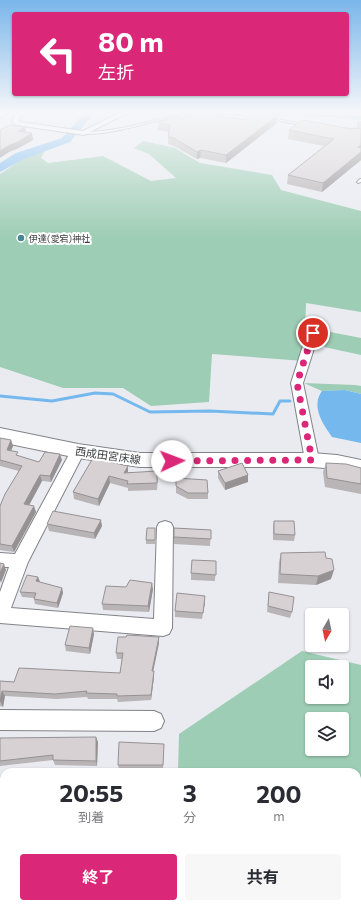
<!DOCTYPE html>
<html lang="ja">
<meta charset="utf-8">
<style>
:root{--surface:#fff;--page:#f7f7f7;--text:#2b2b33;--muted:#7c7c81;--accent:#db2777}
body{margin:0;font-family:Commissioner,"Noto Sans JP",sans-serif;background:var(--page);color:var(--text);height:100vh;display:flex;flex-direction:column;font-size:15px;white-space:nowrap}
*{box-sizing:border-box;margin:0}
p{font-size:13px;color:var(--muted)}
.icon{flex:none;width:22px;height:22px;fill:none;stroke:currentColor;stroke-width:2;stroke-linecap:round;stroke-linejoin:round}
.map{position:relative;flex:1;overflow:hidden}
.details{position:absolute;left:0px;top:768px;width:361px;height:140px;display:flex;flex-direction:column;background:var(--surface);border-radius:12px 12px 0 0;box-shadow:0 1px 3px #0004}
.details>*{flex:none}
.top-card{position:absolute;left:12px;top:12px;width:337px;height:84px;border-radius:4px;box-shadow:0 1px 3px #0004;background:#db2777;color:#fff;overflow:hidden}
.needle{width:26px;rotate:189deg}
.controls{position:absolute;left:305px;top:608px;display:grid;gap:8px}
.controls a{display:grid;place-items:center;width:44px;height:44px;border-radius:4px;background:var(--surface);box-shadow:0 1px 3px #0004;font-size:20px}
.pin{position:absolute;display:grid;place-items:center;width:34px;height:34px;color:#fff;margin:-17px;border:2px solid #fff;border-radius:50%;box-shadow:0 1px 4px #0007}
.me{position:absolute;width:44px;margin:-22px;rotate:88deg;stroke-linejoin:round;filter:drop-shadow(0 0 3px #0008)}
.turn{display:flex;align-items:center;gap:14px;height:84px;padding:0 20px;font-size:18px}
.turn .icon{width:52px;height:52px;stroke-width:2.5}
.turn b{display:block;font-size:28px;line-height:34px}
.eta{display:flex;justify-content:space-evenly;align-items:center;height:68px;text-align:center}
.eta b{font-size:24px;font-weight:700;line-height:28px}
.primary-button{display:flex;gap:8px;margin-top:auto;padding:8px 20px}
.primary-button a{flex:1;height:46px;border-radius:4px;background:var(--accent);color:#fff;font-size:16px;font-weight:700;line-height:46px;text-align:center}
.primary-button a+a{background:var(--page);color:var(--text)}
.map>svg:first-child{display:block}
.green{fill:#9dcdb4;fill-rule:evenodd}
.water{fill:#75b8ee}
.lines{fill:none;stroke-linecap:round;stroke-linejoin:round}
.stream{stroke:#75b8ee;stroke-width:3}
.river{fill:#75b8ee;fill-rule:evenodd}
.lane-casing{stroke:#818388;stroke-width:2}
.street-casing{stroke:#818388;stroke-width:2}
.secondary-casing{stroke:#818388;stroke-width:2}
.highway-casing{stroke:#818388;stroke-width:2}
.lane{fill:#fff;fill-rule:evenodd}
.street{fill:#fff;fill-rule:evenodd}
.secondary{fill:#fff;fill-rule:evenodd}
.highway{fill:#fff;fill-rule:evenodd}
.wall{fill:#b9b4b5}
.shaded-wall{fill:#969294}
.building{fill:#d7d1d3;stroke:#969294}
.route{stroke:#db2777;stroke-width:7;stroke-dasharray:0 12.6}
.poi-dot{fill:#47879a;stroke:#fff;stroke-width:1.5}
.labels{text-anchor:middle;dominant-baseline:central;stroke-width:4;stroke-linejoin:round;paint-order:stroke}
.far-poi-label{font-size:9px;fill:#3c3d3f;stroke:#fff;text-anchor:start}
.street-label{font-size:11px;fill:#3c3d3f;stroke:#fff}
</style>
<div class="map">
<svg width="361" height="908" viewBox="0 0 361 908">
<rect width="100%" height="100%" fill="#e9ebf1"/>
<!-- green -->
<g class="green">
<polygon points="259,111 361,111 361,120 331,117 269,116"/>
<polygon points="143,141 175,148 200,163 272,175 281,190 361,211 361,312 306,303 304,361 212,354 209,402 151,406 123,388 63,388 0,367 0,174 26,157 45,150 41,158 48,163 103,156 151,181 176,178 149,154 134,148"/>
<polygon points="330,332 361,338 361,355 324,347"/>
<polygon points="304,383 355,385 361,386 361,394 345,390 322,391"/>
<path d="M 302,651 L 361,665 L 361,908 L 175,908 L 165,904 L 357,904 L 357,772 L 178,772 L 179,734 ZM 312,667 L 342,667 L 342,697 L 312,697 ZM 312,719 L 342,719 L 342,749 L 312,749 Z"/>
<polygon points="4,786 4,888 0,891 0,787"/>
<polygon points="38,904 118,904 128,908 36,908"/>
</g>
<!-- water -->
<path class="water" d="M 345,390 L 361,394 L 361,443 L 332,437 C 322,423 311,406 322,391 Z"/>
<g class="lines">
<!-- stream -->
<polyline class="stream" points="0,396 52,401 95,393 113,394 150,412 210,411 273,414 280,401 290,401"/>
<!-- river -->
<polygon class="river" points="86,111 96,111 70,142 24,159 0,172 0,163 16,153 62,138"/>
<defs>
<g id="lane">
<path d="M 200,111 L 219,111 L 246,113 L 308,125 L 306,126 C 266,118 226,109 185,115 C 150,120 121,134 84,134 L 82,133 L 84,132 C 124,132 161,116 200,111 Z"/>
<polygon points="360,179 361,179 361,182 358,183 357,182"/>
</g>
<g id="street">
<polygon points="22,111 30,111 20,117 19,121 20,122 83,131 123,111 131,111 84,135 16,125 12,121 15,115"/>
<polygon points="313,330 319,333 303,383 319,460 317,464 312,465 307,464 305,460 291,383 307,333"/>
<polygon points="78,446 83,447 85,451 28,562 11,608 154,619 157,527 159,523 165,521 171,523 173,527 172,628 169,634 163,636 0,623 0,592 9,567 0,567 0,553 15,554 73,447"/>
<polygon points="0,710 154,711 161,714 164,721 161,728 154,731 0,730"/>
</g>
<polygon id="secondary" points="0,428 78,444 140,453 312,453 337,455 361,460 361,474 337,469 312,467 140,467 78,458 0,442"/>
<polygon id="highway" points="0,111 11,111 0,118"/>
</defs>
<!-- lane casing -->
<use href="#lane" class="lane-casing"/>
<!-- street casing -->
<use href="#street" class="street-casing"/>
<!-- secondary casing -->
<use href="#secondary" class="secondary-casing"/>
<!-- highway casing -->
<use href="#highway" class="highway-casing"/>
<!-- lane -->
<use href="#lane" class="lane"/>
<!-- street -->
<use href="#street" class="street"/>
<!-- secondary -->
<use href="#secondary" class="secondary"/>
<!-- highway -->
<use href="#highway" class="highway"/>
</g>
<!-- wall -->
<g class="wall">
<polygon points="131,111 137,111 135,113 132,112"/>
<polygon points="278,115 277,123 226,163 200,158 197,159 174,146 168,144 169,132 158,130 158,123 183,119 244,120"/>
<polygon points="361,122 361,160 322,192 287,184 288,175 324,146 288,139 289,130 352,129 356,128 357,124"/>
<polygon points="0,438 11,440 13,446 11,450 19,456 39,462 62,460 51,482 42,481 29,505 36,512 14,552 0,550 0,506 19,471 0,466"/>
<polygon points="93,458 128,472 158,478 157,490 128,491 128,488 110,483 99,506 74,499 73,492"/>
<polygon points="326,463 361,468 361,494 325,487 323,472"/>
<polygon points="218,471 248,475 248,482 225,490 218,478"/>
<polygon points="176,478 208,493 208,499 188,499 176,493"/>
<polygon points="274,521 295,535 294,541 273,540 273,527"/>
<polygon points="47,524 102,526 95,539 49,531"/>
<polygon points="174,528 211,530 210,546 174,544"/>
<polygon points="155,531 155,544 146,544 146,540"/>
<polygon points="281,553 326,558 331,579 316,585 278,583 279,562"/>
<polygon points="216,561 215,581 191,580 191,573"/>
<polygon points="38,577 40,582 62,588 63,593 58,608 35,604 34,599 34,598 22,597 20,592"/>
<polygon points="126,587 153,589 149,612 103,610 102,604"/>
<polygon points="269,592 292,612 290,618 267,612"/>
<polygon points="205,602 202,619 175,617 175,611"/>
<polygon points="94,634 90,654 66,651 65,645"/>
<polygon points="126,637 159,637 159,643 153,671 154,677 151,700 118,702 117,699 88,699 87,697 57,699 5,696 3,707 0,706 0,681 14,682 120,673 122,659 117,659 116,653"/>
<polygon points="0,738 98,742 97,766 55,765 53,760 0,766"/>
<polygon points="164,744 163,770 119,769 118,765"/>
</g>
<!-- shaded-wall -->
<g class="shaded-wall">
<polygon points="278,115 277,123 226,163 226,155"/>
<polygon points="25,127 26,133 18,131"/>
<polygon points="32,133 33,140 19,148 9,152 0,158 0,151 8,146"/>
<polygon points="361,145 361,160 322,192 323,183"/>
<polygon points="201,150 200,158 197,159 197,152"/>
<polygon points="11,440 13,446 9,456 7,450"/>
<polygon points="60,454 62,460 51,482 50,476"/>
<polygon points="128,466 128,472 124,473"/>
<polygon points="40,475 42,481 26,511 24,504"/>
<polygon points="248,475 248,482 225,490 225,483"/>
<polygon points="109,476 110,483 99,506 98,499"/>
<polygon points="34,506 36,512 14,552 12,546"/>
<polygon points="101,520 102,526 95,539 94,533"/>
<polygon points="4,564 6,570 1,583 0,580 0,573"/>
<polygon points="334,570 331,579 316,585 318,576"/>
<polygon points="38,577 40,582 36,581"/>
<polygon points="152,583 153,589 149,612 148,606"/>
<polygon points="62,588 63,593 58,608 57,603"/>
<polygon points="205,596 205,602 202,619 203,613"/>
<polygon points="93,628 94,634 90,654 89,648"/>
<polygon points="159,637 159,643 152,677 152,671"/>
<polygon points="154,671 154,677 151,700 151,695"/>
<polygon points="2,691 5,696 3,707 0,701"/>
<polygon points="96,737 98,742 97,766 96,761"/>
</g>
<!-- building -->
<g class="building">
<polygon points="199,111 244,120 257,111 278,115 226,155 201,150 197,152 174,138 168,137 170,125 158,123 175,116 183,119"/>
<polygon points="302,120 352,129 353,128 361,129 361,145 358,147 361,148 361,152 323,183 288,175 334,139 289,130"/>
<polygon points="360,121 361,122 361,125 357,124"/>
<polygon points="10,125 25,127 18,131 32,133 18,142 8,146 0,151 0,130"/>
<polygon points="0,438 11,440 7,450 18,452 16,455 39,462 45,452 60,454 50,476 40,475 24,504 34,506 12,546 0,544 0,506 5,494 22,466 0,460"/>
<polygon points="93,458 128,466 124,473 157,471 157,483 127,484 128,481 109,476 98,499 73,492"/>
<polygon points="242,463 248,475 225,483 218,471"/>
<polygon points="326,463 346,464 361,468 361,484 327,478"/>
<polygon points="176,478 207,480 208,493 188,493 176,486"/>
<polygon points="53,511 101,520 94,533 47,524"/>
<polygon points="274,521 294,521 295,535 274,534"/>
<polygon points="147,528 155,528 155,540 146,540"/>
<polygon points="174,528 211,530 211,539 174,537"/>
<polygon points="325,552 326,558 332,559 334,570 318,576 280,574 281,553"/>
<polygon points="192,560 216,561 216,575 191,573"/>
<polygon points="0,563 4,564 0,573"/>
<polygon points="27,575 38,577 36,581 62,588 57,603 34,599 36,593 20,592"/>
<polygon points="130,580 152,583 148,606 102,604 106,586 126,587"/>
<polygon points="269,592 294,597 292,612 268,606"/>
<polygon points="177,593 205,596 203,613 175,611"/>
<polygon points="70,626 93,628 89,648 65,645"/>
<polygon points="127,635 159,637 152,671 154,671 151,695 117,696 117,694 86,693 87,691 55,694 2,691 0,701 0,681 14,682 19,668 120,673 123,653 116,653 118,637 126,637"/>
<polygon points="96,737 96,761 53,760 53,755 0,761 0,738"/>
<polygon points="119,742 164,744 163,765 118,765"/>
</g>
<!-- sky -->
<linearGradient id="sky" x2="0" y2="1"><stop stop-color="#7ab6ea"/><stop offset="0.47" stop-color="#f5f6f9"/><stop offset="1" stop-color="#f5f6f9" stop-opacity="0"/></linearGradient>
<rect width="361" height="238" fill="url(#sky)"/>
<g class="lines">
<!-- route -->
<polyline class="route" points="172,461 312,460 297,383 313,333"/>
</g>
<!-- markers -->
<circle class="poi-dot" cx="21" cy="238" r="4"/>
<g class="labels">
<!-- far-poi labels -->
<g class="far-poi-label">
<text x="29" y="238">伊達(愛宕)神社</text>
</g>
<!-- street labels -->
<g class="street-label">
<text transform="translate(108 455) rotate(8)">西成田宮床線</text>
</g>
</g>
</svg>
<div class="controls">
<a><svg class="needle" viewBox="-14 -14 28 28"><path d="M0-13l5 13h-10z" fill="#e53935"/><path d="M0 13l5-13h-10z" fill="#7c7c81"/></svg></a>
<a><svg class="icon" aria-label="sound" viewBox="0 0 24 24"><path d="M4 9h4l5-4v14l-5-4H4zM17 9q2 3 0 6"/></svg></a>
<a><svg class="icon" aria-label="layers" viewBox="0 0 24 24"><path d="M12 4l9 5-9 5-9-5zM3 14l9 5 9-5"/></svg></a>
</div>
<div class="pin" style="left:313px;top:333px;background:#d93025"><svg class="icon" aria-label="arrive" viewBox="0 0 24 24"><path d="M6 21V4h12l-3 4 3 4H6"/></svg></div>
<svg class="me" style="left:172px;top:461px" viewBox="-20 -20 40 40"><circle r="19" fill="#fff"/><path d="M0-13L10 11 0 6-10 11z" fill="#db2777"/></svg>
<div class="top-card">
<div class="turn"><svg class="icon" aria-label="left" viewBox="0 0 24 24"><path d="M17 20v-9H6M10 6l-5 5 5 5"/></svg><div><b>80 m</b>左折</div></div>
</div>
<section class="details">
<div class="eta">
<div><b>20:55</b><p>到着</p></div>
<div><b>3</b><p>分</p></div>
<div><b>200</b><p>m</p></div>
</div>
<div class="primary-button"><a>終了</a><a>共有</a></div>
</section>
</div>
